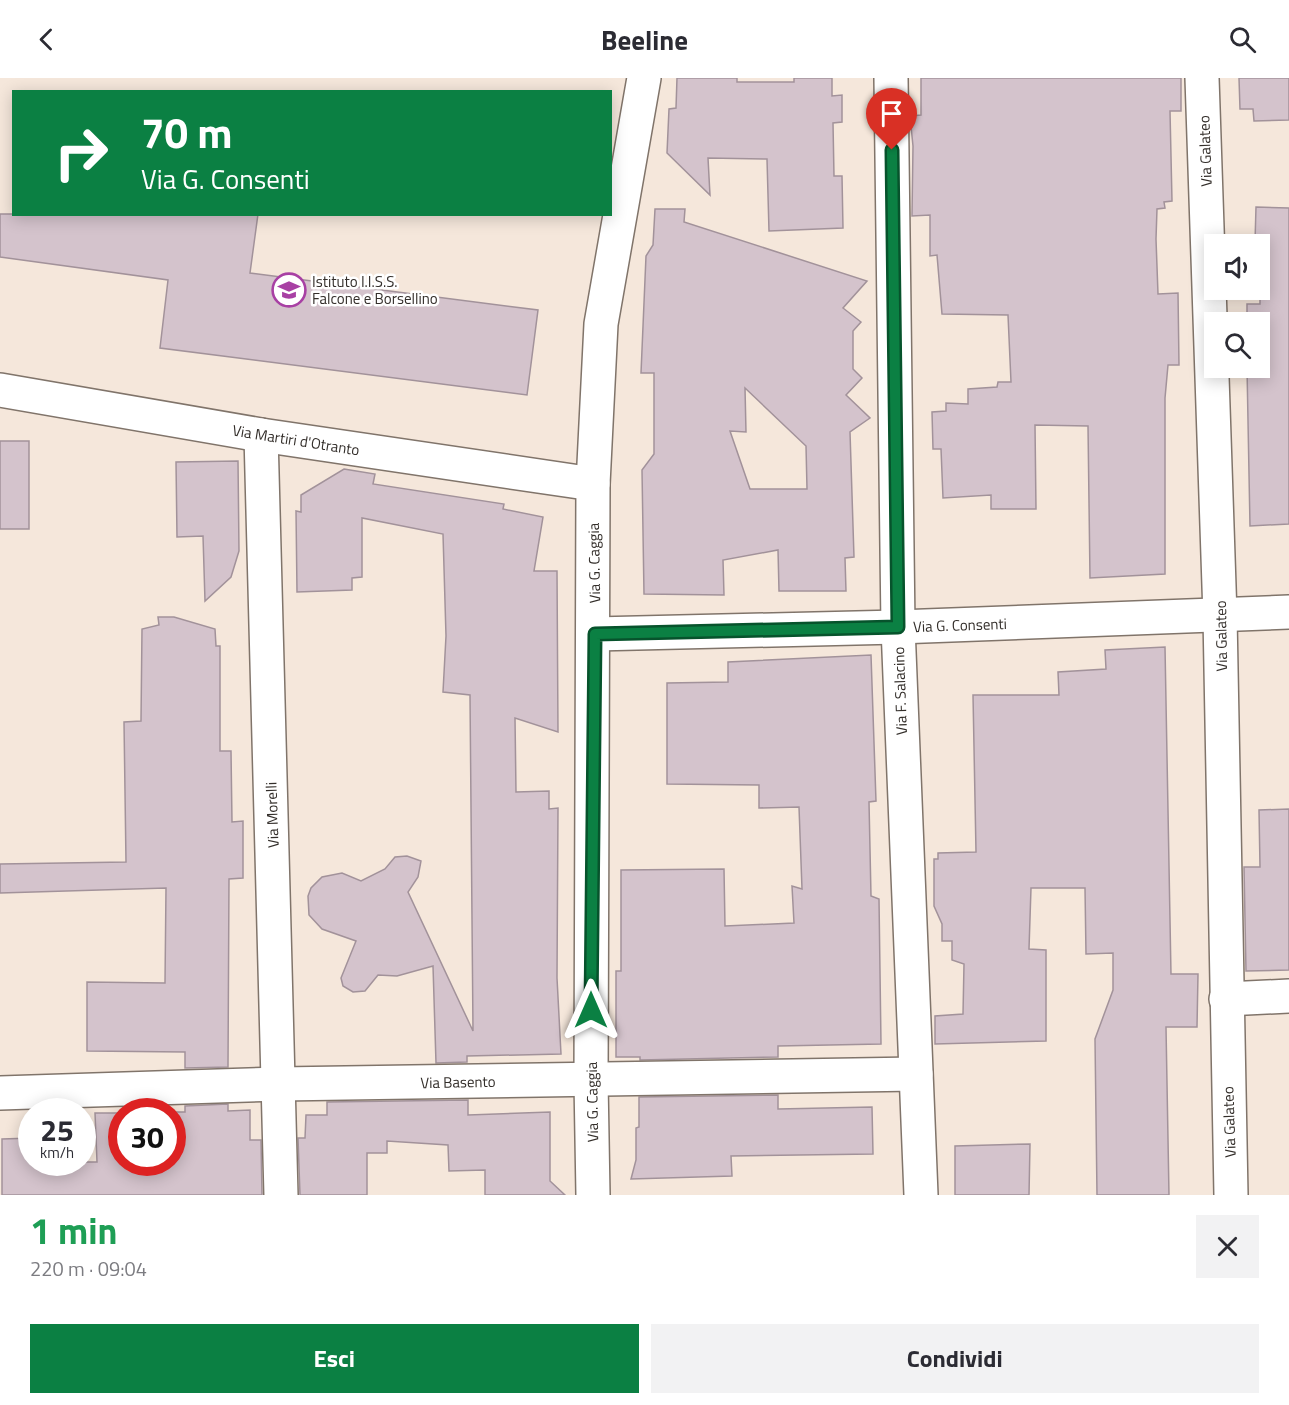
<!DOCTYPE html>
<html lang="it">
<meta charset="utf-8">
<style>
:root{--surface:#fff;--page:#f2f2f3;--text:#2b2b33;--muted:#7c7c81;--accent:#0b8043}
body{margin:0;font-family:"Titillium Web",sans-serif;background:var(--page);color:var(--text);height:100vh;display:flex;flex-direction:column;font-size:22px;white-space:nowrap}
*{box-sizing:border-box;margin:0}
p{font-size:20px;color:var(--muted)}
.icon{flex:none;width:33px;height:33px;fill:none;stroke:currentColor;stroke-width:2;stroke-linecap:round;stroke-linejoin:round}
.map{position:relative;height:1117px;overflow:hidden}
.side{display:flex;flex-direction:column;background:var(--surface);flex:1}
.side>*{flex:none}
.top-card{position:absolute;left:12px;top:12px;width:600px;height:126px;border-radius:0px;box-shadow:0 3px 15px #0003;background:#0b8043;color:#fff;overflow:hidden}
.buttons{position:absolute;left:1204px;top:156px;display:grid;gap:12px}
.buttons a{display:grid;place-items:center;width:66px;height:66px;border-radius:0px;background:var(--surface);box-shadow:0 3px 15px #0003;font-size:30px}
.speed{position:absolute;left:18px;top:1020px;display:flex;gap:12px;font-size:30px;font-weight:700;text-align:center}
.speed>*{display:grid;place-content:center;width:78px;height:78px;border-radius:50%;background:var(--surface);box-shadow:0 3px 15px #0003;line-height:1}
.speed small{font-size:15px;font-weight:400}
.speed .limit{border:9px solid #d22;background:#fff;color:#111}
.pin{position:absolute;display:grid;place-items:center;width:51px;height:51px;color:#fff;margin:-62px -26px;border-radius:50% 50% 50% 0;rotate:-45deg;box-shadow:0 0 6px #0007}
.pin .icon{rotate:45deg}
.me{position:absolute;width:66px;margin:-33px;rotate:0deg;stroke-linejoin:round;filter:drop-shadow(0 0 4px #0008)}
.turn{display:flex;align-items:center;gap:21px;height:126px;padding:0 30px;font-size:27px}
.turn .icon{width:78px;height:78px;stroke-width:2.5}
.turn b{display:block;font-size:42px;line-height:51px}
.round{display:grid;place-items:center;flex:none;width:63px;height:63px;border-radius:0px;background:var(--page)}
.summary{display:flex;align-items:center;justify-content:space-between;height:102px;padding:0 30px}
h1{font-size:36px;font-weight:700;line-height:45px;color:#1e9e55}
.primary-button{display:flex;gap:12px;margin-top:auto;padding:12px 30px}
.primary-button a{flex:1;height:69px;border-radius:0px;background:var(--accent);color:#fff;font-size:24px;font-weight:700;line-height:69px;text-align:center}
.primary-button a+a{background:var(--page);color:var(--text)}
header{display:flex;justify-content:space-between;align-items:center;height:78px;padding:0 30px;background:var(--surface);font-size:27px;font-weight:700}
.map>svg:first-child{display:block}
.building{fill:#d4c3cc;stroke:#a2929a;stroke-width:1.5;fill-rule:evenodd}
.lines{fill:none;stroke-linecap:round;stroke-linejoin:round}
.minor-casing{stroke:#80746a;stroke-width:36}
.minor{stroke:#fff;stroke-width:33}
.route-casing{stroke:#07532c;stroke-width:15}
.route{stroke:#0b8043;stroke-width:10}
.labels{text-anchor:middle;dominant-baseline:central;stroke-width:5;stroke-linejoin:round;paint-order:stroke}
.street-label{font-size:15px;fill:#332e2a;stroke:#fff}
.poi-label{font-size:15px;fill:#332e2a;stroke:#fff;text-anchor:start}
</style>
<header><svg class="icon" aria-label="back" viewBox="0 0 24 24"><path d="M15 5l-7 7 7 7"/></svg>Beeline<svg class="icon" aria-label="search" viewBox="0 0 24 24"><circle cx="10" cy="10" r="6"/><path d="M15 15l6 6"/></svg></header>
<div class="map">
<svg width="1289" height="1117" viewBox="0 0 1289 1117">
<rect width="100%" height="100%" fill="#f5e7db"/>
<!-- building -->
<g class="building">
<polygon points="677,0 737,0 737,4 794,4 794,0 832,0 832,18 842,17 842,44 833,45 834,98 842,98 843,150 769,153 767,81 708,80 710,117 667,75 669,31 676,30"/>
<polygon points="921,0 1181,0 1181,33 1170,33 1172,123 1164,124 1165,130 1157,131 1156,161 1158,216 1178,215 1179,287 1168,287 1165,320 1165,496 1090,500 1088,348 1035,347 1036,431 991,431 991,417 943,420 941,371 933,371 932,334 946,333 946,325 968,326 968,311 997,309 998,304 1011,304 1008,237 942,236 937,177 930,178 930,137 912,138 913,68 910,38 921,37"/>
<polygon points="1239,0 1289,0 1289,42 1254,43 1253,31 1240,31"/>
<polygon points="1256,129 1289,130 1289,446 1250,448 1247,290 1260,290 1260,244 1247,244 1247,226 1260,226 1260,164 1255,164"/>
<path d="M 655,131 L 685,131 L 684,144 L 867,203 L 843,230 L 861,244 L 853,253 L 853,291 L 862,300 L 846,317 L 870,340 L 850,354 L 854,479 L 845,480 L 846,513 L 779,513 L 778,472 L 723,482 L 724,517 L 644,516 L 642,392 L 654,376 L 654,295 L 641,295 L 646,178 L 653,167 ZM 745,310 L 806,368 L 807,411 L 750,411 L 730,353 L 746,354 Z"/>
<polygon points="0,136 258,136 250,195 538,232 527,317 160,270 168,202 0,179"/>
<rect x="0" y="363" width="29" height="88"/>
<polygon points="238,383 239,473 231,499 205,523 203,458 177,459 176,384"/>
<polygon points="344,391 375,396 373,406 504,426 503,431 543,439 534,493 557,493 558,654 515,640 516,714 549,713 549,731 558,730 557,900 561,976 467,978 467,984 436,985 433,888 397,898 378,897 365,913 353,914 343,908 341,900 356,863 322,851 309,837 308,818 311,810 322,799 342,795 361,803 385,791 395,779 407,778 421,783 418,799 408,814 473,953 470,617 443,614 446,558 443,456 362,440 362,499 352,500 352,512 297,514 296,433 301,434 301,417"/>
<polygon points="158,539 174,539 215,551 216,568 220,568 220,673 231,673 232,744 243,743 243,800 229,801 228,989 185,990 185,974 87,973 87,904 165,905 166,810 0,815 0,786 126,784 124,644 141,643 142,551 159,547"/>
<polygon points="1165,569 1171,896 1198,896 1197,949 1166,949 1169,1117 1097,1117 1095,961 1113,912 1113,875 1086,876 1085,810 1031,810 1029,871 1046,872 1046,963 935,966 935,938 963,936 964,886 952,882 952,863 942,863 942,846 934,828 934,781 938,781 938,775 976,774 973,617 1059,617 1058,594 1106,591 1105,572"/>
<polygon points="871,577 876,723 869,724 871,818 879,821 881,966 778,968 778,979 640,982 640,979 616,979 616,893 621,893 621,792 724,791 725,848 794,845 792,808 802,811 799,729 759,730 759,707 667,706 667,605 728,604 728,584"/>
<polygon points="1289,731 1289,892 1246,893 1244,789 1260,789 1259,732"/>
<polygon points="778,1017 778,1031 872,1029 873,1076 731,1078 732,1098 631,1101 636,1082 636,1050 639,1049 639,1019"/>
<polygon points="468,1022 468,1037 550,1034 550,1103 565,1117 485,1117 485,1092 449,1093 448,1067 387,1063 387,1075 367,1075 367,1117 300,1117 298,1060 305,1060 306,1037 327,1037 327,1024"/>
<polygon points="228,1026 228,1033 250,1032 250,1062 261,1062 262,1117 2,1117 2,1061 32,1060 32,1084 97,1084 95,1035 122,1035 122,1084 172,1084 172,1034 185,1034 185,1028"/>
<polygon points="1030,1066 1029,1117 955,1117 955,1068"/>
</g>
<g class="lines">
<defs>
<g id="minor">
<polyline points="891,0 898,549 921,1117"/>
<polyline points="1202,0 1220,538 1231,1117"/>
<polyline points="0,312 261,357 593,406"/>
<polyline points="261,357 281,1117"/>
<polyline points="595,556 898,549 1289,534"/>
<polyline points="1226,921 1289,918"/>
<polyline points="0,1015 280,1006 916,996"/>
<polyline points="593,1117 591,1003 593,406 601,246 644,0"/>
</g>
</defs>
<!-- minor casing -->
<use href="#minor" class="minor-casing"/>
<!-- minor -->
<use href="#minor" class="minor"/>
</g>
<g class="lines">
<defs>
<polyline id="route" points="591,932 595,556 898,549 892,72"/>
</defs>
<!-- route casing -->
<use href="#route" class="route-casing"/>
<!-- route -->
<use href="#route" class="route"/>
</g>
<!-- icons -->
<defs>
<symbol id="school-ring" viewBox="-11 -11 22 22"><circle r="9.5" fill="#fff" stroke="#a840a4" stroke-width="1.5"/><path d="M0-5L7-2L0 1L-7-2ZM-4 1L0 2.5L4 1V4Q0 6-4 4Z" fill="#a840a4"/></symbol>
</defs>
<g fill-rule="evenodd">
<use href="#school-ring" x="270" y="193" width="38" height="38"/>
</g>
<g class="labels">
<!-- street labels -->
<g class="street-label">
<text transform="translate(1205 73) rotate(-92)">Via Galateo</text>
<text transform="translate(296 362) rotate(9)">Via Martiri d'Otranto</text>
<text transform="translate(594 485) rotate(-91)">Via G. Caggia</text>
<text transform="translate(960 547) rotate(-2)">Via G. Consenti</text>
<text transform="translate(1221 558) rotate(-91)">Via Galateo</text>
<text transform="translate(900 613) rotate(-92)">Via F. Salacino</text>
<text transform="translate(272 737) rotate(-92)">Via Morelli</text>
<text transform="translate(458 1004) rotate(-1)">Via Basento</text>
<text transform="translate(592 1024) rotate(-91)">Via G. Caggia</text>
<text transform="translate(1229 1044) rotate(-92)">Via Galateo</text>
</g>
<!-- poi labels -->
<g class="poi-label">
<text x="312" y="203">Istituto I.I.S.S.<tspan x="312" dy="17">Falcone e Borsellino</tspan></text>
</g>
</g>
</svg>
<div class="buttons">
<a><svg class="icon" aria-label="sound" viewBox="0 0 24 24"><path d="M4 9h4l5-4v14l-5-4H4zM17 9q2 3 0 6"/></svg></a>
<a><svg class="icon" aria-label="search" viewBox="0 0 24 24"><circle cx="10" cy="10" r="6"/><path d="M15 15l6 6"/></svg></a>
</div>
<div class="speed"><div>25<small>km/h</small></div><div class="limit">30</div></div>
<div class="pin" style="left:892px;top:72px;background:#d93025"><svg class="icon" aria-label="arrive" viewBox="0 0 24 24"><path d="M6 21V4h12l-3 4 3 4H6"/></svg></div>
<svg class="me" style="left:591px;top:932px" viewBox="-20 -20 40 40"><path d="M0-17L14 15 0 8-14 15z" fill="#0b8043" stroke="#fff" stroke-width="4"/></svg>
<div class="top-card">
<div class="turn"><svg class="icon" aria-label="right" viewBox="0 0 24 24"><path d="M7 20v-9h11M14 6l5 5-5 5"/></svg><div><b>70 m</b>Via G. Consenti</div></div>
</div>
</div>
<section class="side">
<div class="summary"><div><h1>1 min</h1><p>220 m · 09:04</p></div><a class="round"><svg class="icon" aria-label="close" viewBox="0 0 24 24"><path d="M6 6l12 12M18 6L6 18"/></svg></a></div>
<div class="primary-button"><a>Esci</a><a>Condividi</a></div>
</section>
